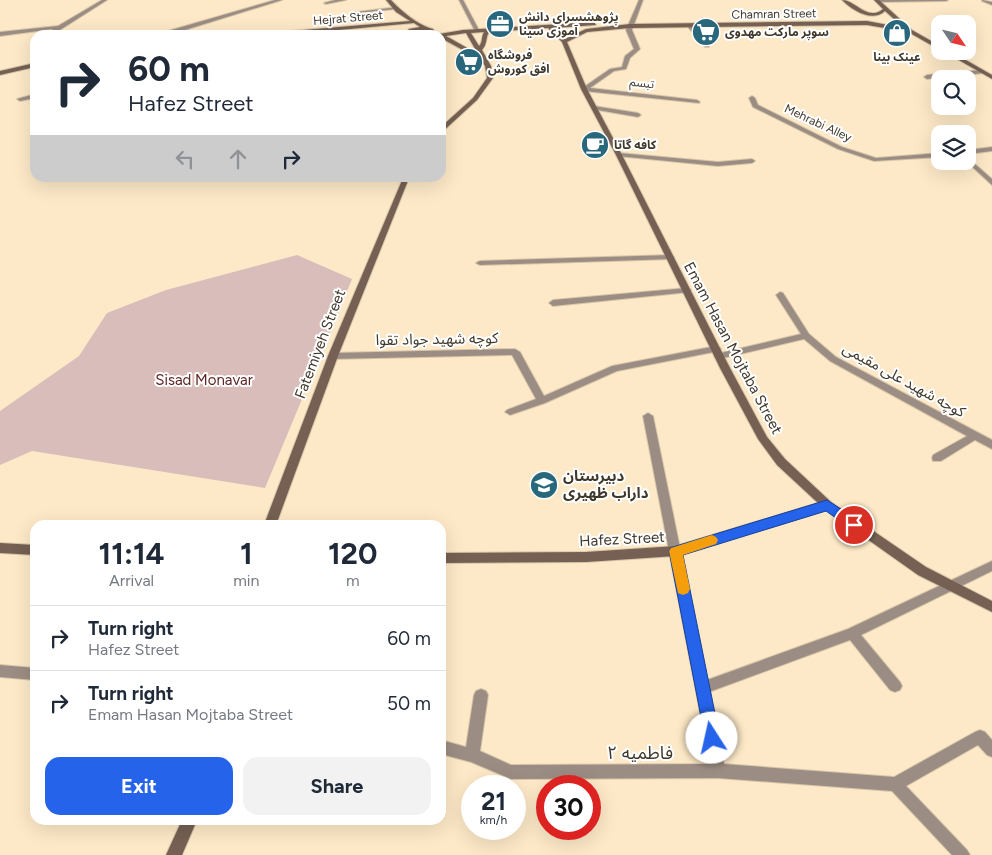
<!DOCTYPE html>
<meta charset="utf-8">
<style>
:root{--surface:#fff;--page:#f2f2f3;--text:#1f2937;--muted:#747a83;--line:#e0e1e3;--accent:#2563eb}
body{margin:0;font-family:Figtree,"Noto Sans Arabic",sans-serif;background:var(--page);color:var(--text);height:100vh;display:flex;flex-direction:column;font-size:19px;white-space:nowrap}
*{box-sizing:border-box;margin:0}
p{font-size:16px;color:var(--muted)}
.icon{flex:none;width:28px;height:28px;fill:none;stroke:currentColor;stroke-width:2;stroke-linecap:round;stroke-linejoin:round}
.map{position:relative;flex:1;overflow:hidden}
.sheet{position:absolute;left:30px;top:520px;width:416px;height:305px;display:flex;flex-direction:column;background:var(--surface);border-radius:15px;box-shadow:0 5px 20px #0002}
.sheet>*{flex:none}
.guide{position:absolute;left:30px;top:30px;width:416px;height:152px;border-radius:15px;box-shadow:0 5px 20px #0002;background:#fff;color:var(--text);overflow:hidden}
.needle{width:32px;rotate:125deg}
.controls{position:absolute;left:931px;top:15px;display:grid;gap:10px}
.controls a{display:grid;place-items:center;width:45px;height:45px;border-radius:10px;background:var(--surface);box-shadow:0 5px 20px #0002;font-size:25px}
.speed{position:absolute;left:461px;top:775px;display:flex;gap:10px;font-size:25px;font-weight:700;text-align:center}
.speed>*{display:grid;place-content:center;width:65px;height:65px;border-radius:50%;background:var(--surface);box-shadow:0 5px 20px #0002;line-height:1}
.speed small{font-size:12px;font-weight:400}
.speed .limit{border:8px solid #d22;background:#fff;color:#111}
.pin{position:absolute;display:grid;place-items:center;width:42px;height:42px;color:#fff;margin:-21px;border:2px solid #fff;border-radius:50%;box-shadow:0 1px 5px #0007}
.me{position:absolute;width:55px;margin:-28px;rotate:350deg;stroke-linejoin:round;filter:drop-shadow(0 0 4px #0008)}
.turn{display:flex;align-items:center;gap:18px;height:105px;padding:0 15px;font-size:22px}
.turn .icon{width:65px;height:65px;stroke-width:2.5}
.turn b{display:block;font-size:35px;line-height:42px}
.lanes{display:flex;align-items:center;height:48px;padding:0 15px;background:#0003;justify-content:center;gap:25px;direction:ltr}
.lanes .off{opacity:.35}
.eta{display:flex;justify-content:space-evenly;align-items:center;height:85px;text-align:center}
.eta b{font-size:30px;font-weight:700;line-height:35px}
.cta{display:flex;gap:10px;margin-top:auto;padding:10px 15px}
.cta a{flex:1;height:58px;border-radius:15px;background:var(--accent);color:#fff;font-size:20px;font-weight:700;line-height:58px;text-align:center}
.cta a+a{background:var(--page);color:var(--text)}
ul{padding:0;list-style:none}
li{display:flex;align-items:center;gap:15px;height:65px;padding:0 15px;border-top:1px solid var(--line)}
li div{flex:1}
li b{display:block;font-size:19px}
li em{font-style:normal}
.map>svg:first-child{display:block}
.green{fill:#d9bdba}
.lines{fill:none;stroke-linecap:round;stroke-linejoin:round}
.street-casing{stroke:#d7c6a8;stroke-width:2}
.secondary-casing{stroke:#d7c6a8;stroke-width:2}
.street{fill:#9c8d84;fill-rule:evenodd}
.secondary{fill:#756053;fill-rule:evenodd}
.route{fill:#2563eb;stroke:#184099}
.slow{fill:#f59e0b}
.labels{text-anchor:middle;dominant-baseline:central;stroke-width:4;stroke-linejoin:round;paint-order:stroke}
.far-street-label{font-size:12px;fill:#40392b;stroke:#fff}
.far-poi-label{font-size:12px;font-weight:bold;fill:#40392b;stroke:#fff;text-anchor:start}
.street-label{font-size:15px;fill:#40392b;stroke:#fff}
.park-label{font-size:15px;fill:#5c2624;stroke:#fff}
.poi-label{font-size:15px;font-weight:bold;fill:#40392b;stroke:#fff;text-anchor:start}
.near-street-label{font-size:18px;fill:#40392b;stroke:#fff}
</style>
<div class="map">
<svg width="992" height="855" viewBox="0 0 992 855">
<rect width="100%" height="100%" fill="#fde9c7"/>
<!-- green -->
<polygon class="green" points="297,255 352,279 265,488 32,451 0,465 0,411 79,356 107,313 166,290"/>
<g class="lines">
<defs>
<g id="street">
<polygon points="102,0 107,0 52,35 46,35 53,29 0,36 0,32 58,26"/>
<polygon points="275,0 282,0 185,30 164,35 154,35"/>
<polygon points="335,0 346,0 326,4 324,3"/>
<polygon points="459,0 463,0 480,32 475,31"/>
<polygon points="639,0 643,0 632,30 640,49 630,58 626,69 614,71 590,88 697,100 700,102 699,103 584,91 581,89 610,69 622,67 625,56 634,49 626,30"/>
<polygon points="876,0 948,0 946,1 878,2"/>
<polygon points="982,0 992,2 992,5 982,1"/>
<polygon points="398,7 396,9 358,13 356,12"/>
<polygon points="688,25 692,25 709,45 709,47 705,47 688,27"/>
<polygon points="982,70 984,71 984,73 927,79 924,77 927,75"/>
<polygon points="35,94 35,98 20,101 17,99"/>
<polygon points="752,96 755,98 758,105 842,147 876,158 940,153 940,157 874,161 838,149 753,107 749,98"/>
<polygon points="594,106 638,113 641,115 638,117 592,109 592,107"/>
<polygon points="992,147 992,151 968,154 968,150"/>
<polygon points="619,153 718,162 752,159 755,161 752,163 718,166 617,156 616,155"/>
<polygon points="968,158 992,179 992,185 966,161 968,161"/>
<polygon points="670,255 674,257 673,259 480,265 476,263 480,261"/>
<polygon points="687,288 691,290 690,292 553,306 549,303 553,300"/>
<polygon points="780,292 783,293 809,334 836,357 992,440 992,449 975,440 941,461 933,461 932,458 933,455 967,436 830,361 804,339 719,359 716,358 714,356 716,354 801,334 776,295"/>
<polygon points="716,346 719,347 721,349 719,351 617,371 545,403 510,415 505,412 507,410 536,399 512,355 333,359 328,356 333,353 515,349 520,352 544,396 612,366"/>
<polygon points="648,413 653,416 707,680 848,629 992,561 992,571 861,635 900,682 902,686 900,690 895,692 890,690 850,640 709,692 724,764 894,777 975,732 980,730 985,732 992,740 992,757 987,755 978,745 906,786 967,850 970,855 952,855 892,791 718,778 511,779 471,762 441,754 441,740 466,747 474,695 476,691 481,689 486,691 488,695 480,751 511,765 710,764 643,416"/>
<polygon points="0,665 35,668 35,680 0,677"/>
</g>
<g id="secondary">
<path d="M 386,0 L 391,0 C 400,10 419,26 433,29 L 436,33 L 433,35 L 427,35 L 430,33 L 429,31 L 421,30 L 413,31 L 412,33 L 414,35 L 408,35 L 406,33 L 409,29 L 420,27 L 414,23 L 285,35 L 265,35 L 268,33 L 410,21 L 396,12 Z"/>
<path d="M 842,0 C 856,0 867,22 883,9 L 874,0 L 879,0 L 912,30 L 940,46 L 940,50 L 908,32 L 867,25 L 630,28 L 587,32 L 567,42 L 587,89 L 622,155 L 730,368 L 767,437 L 785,459 L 831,502 L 926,567 L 992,601 L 992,612 L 918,575 L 826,510 L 676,556 L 586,562 L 441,563 L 441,553 L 586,552 L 676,546 L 818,503 L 777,465 L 758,439 L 720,368 L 616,155 L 581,89 L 562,42 L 548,28 L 489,32 C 485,39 488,43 482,50 L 491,66 L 493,78 L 477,100 L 441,133 L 441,127 L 473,98 L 487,78 L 485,66 L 481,60 L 441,38 L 441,35 L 438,35 L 439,34 L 463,30 L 594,22 L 596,25 L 554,28 L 565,39 L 586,29 L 630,24 L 867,21 L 904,28 L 885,11 C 872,23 852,10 842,0 ZM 484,32 C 481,37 483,42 479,46 L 471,33 ZM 466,33 L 478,54 L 446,36 Z"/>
<polygon points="943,51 950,51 992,75 992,79"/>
<polygon points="35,63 35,67 0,75 0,71"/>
<polygon points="403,178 409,178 338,356 276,525 264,525 328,356"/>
<polygon points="0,543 35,545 35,555 0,553"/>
<polygon points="182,820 197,820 182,855 166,855"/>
</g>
</defs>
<!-- street casing -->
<use href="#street" class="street-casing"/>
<!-- secondary casing -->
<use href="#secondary" class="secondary-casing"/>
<!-- street -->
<use href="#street" class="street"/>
<!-- secondary -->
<use href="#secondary" class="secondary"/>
</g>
<!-- route -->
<polygon class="route" points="827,500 859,521 861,525 859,528 850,528 826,511 683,555 720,738 717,743 712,745 706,743 669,551 671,548 676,546"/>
<!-- slow -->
<polygon class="slow" points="712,535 716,537 718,540 716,544 683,555 690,589 688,593 683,595 678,593 669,551 671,548"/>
<!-- icons -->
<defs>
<symbol id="office-disc" viewBox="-11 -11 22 22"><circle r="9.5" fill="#29677d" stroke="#fff"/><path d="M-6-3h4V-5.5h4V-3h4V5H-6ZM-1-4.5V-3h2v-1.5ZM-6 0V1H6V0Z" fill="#fff"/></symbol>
<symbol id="supermarket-disc" viewBox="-11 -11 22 22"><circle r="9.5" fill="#29677d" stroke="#fff"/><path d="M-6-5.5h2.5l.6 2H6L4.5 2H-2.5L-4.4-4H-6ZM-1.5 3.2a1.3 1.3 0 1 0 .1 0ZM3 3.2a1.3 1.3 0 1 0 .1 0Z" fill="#fff"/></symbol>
<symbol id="shop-disc" viewBox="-11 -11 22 22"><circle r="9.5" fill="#29677d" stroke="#fff"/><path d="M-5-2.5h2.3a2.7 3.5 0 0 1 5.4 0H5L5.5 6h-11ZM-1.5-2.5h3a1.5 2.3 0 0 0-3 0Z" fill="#fff"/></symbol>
<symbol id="cafe-disc" viewBox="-11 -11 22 22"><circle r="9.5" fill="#29677d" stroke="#fff"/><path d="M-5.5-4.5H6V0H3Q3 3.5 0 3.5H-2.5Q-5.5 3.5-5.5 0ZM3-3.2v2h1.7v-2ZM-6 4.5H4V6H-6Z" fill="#fff"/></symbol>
<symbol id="school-disc" viewBox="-11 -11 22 22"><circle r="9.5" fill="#29677d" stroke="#fff"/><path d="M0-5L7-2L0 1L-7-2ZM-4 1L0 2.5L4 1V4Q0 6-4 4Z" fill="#fff"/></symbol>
</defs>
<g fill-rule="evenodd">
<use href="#office-disc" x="484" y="8" width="32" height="32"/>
<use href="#supermarket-disc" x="690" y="16" width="32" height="32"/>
<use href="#shop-disc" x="881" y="17" width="32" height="32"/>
<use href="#supermarket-disc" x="453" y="46" width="32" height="32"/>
<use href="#cafe-disc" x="579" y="129" width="32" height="32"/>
<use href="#school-disc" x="528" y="469" width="32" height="32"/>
</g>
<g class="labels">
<!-- far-street labels -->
<g class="far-street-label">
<text transform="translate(774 14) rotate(-1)">Chamran Street</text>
<text transform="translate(348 18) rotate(-5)">Hejrat Street</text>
<text transform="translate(642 83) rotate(7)">تبسم</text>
<text transform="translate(818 123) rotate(25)">Mehrabi Alley</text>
</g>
<!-- far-poi labels -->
<g class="far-poi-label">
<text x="519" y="17">پژوهشسرای دانش<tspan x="519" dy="14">آموزی سینا</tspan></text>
<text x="725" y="32">سوپر مارکت مهدوی</text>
<text x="488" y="55">فروشگاه<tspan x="488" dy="14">افق کوروش</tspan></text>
<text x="897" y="57" text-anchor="middle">عینک بینا</text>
<text x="614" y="145">کافه گاتا</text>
</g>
<!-- street labels -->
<g class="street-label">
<text transform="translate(437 339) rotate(-1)">کوچه شهید جواد تقوا</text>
<text transform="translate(320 344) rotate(-69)">Fatemiyeh Street</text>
<text transform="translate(733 348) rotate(62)">Emam Hasan Mojtaba Street</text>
<text transform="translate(904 380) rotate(29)">کوچه شهید علی مقیمی</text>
<text transform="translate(622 539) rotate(-3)">Hafez Street</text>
</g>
<!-- park labels -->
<g class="park-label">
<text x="204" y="380">Sisad Monavar</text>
</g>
<!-- poi labels -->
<g class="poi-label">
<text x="563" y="476">دبیرستان<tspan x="563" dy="17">داراب ظهیری</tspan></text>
</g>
<!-- near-street labels -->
<g class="near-street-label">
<text x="640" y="753">فاطمیه ۲</text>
</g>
</g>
</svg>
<div class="controls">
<a><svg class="needle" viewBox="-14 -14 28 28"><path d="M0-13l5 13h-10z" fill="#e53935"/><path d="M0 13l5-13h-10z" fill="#747a83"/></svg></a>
<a><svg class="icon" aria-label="search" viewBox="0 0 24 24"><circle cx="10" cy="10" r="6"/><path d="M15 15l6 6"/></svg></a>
<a><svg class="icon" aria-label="layers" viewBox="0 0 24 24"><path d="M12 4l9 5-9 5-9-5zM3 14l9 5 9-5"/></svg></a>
</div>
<div class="speed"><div>21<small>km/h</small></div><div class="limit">30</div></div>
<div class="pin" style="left:854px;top:525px;background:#d93025"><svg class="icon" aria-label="arrive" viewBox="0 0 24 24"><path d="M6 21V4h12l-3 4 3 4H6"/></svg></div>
<svg class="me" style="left:712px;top:738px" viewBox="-20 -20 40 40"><circle r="19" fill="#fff"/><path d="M0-13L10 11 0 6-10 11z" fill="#2563eb"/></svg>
<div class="guide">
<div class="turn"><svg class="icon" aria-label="right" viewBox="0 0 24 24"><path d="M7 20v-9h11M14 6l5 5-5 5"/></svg><div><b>60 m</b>Hafez Street</div></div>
<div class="lanes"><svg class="icon off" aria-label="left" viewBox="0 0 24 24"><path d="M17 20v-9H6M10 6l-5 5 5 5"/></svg><svg class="icon off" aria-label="ahead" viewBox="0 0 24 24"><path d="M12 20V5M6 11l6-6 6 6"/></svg><svg class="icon" aria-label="right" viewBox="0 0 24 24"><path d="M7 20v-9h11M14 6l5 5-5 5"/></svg></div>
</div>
<section class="sheet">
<div class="eta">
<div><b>11:14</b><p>Arrival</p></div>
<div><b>1</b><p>min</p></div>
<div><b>120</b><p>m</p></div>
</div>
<ul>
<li><svg class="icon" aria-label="right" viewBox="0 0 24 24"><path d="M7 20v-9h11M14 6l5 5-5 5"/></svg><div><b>Turn right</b><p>Hafez Street</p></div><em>60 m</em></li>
<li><svg class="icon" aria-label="right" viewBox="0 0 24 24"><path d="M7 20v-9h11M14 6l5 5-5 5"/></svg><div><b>Turn right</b><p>Emam Hasan Mojtaba Street</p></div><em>50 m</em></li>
</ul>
<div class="cta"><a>Exit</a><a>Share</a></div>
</section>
</div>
